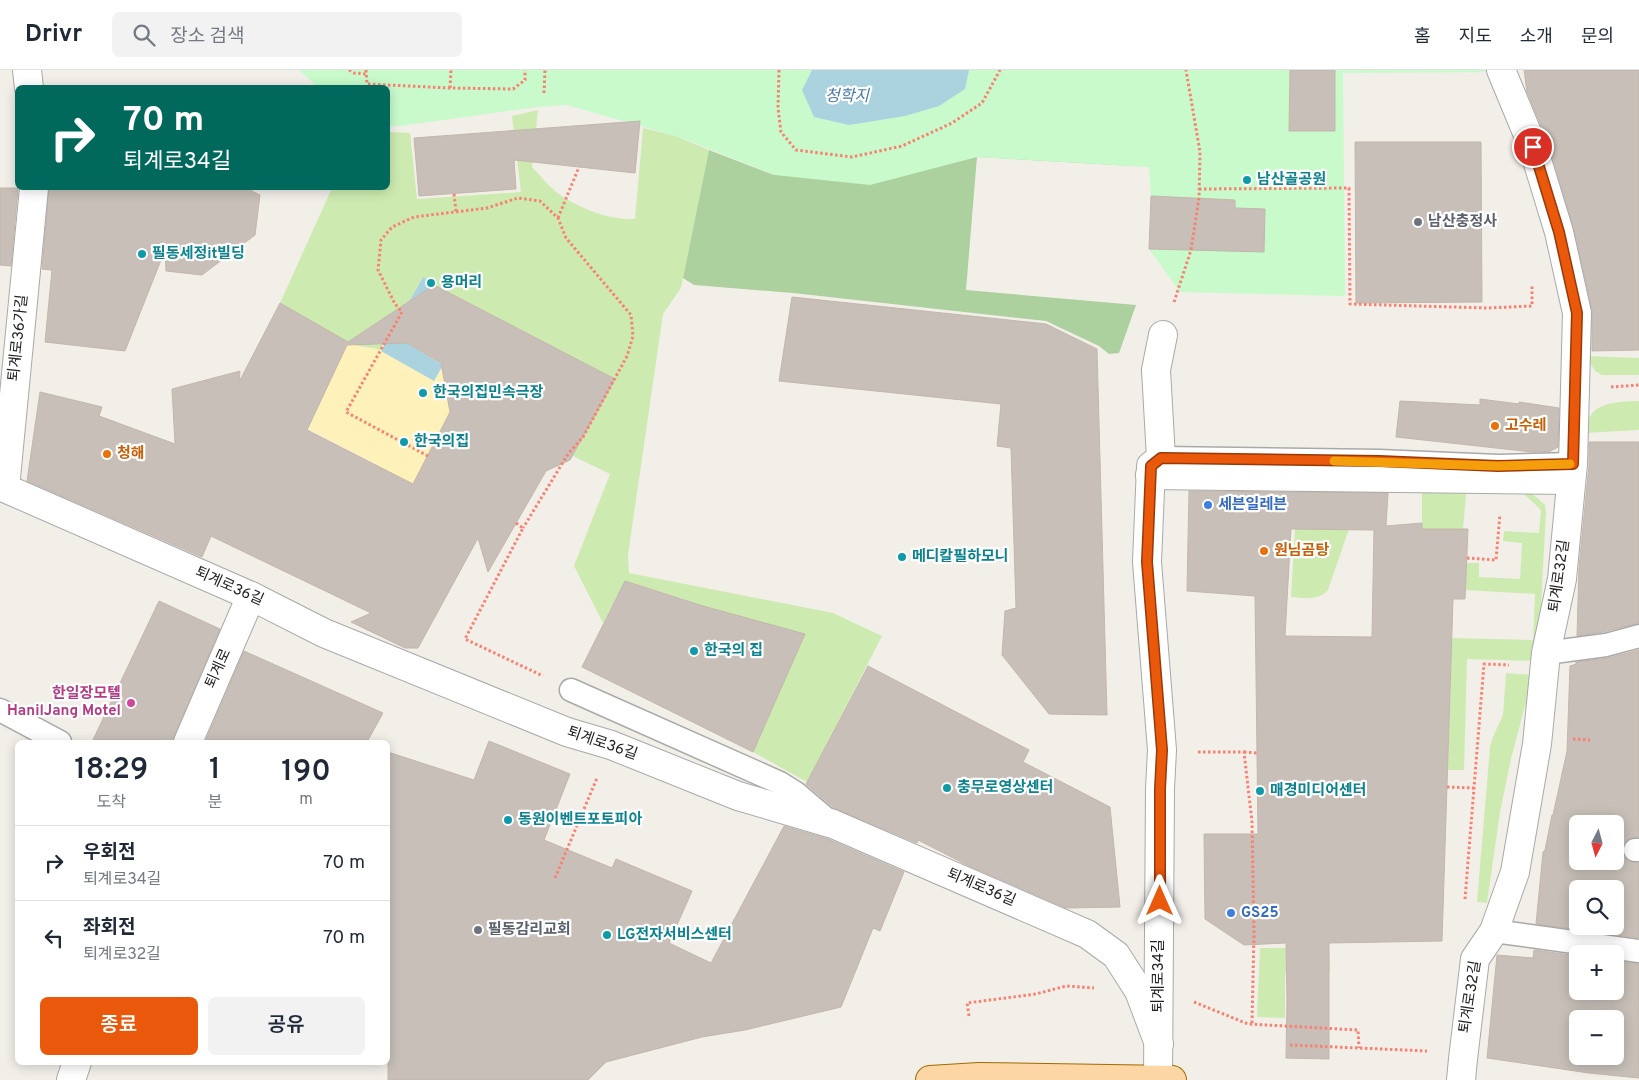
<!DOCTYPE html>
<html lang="ko">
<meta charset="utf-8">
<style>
:root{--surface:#fff;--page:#f2f2f3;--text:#1f2937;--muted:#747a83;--line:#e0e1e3;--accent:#ea580c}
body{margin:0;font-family:Overpass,"Noto Sans KR",sans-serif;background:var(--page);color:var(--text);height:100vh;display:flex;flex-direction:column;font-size:19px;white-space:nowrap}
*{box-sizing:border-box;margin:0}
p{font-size:16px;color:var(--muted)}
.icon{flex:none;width:28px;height:28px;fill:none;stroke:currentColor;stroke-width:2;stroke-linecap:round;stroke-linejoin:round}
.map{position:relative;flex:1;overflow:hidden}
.side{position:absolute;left:15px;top:670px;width:375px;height:325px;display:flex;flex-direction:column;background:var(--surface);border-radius:8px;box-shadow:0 2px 12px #0003}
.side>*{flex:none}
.hud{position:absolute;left:15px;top:15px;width:375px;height:105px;border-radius:8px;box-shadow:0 2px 12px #0003;background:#00695c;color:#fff;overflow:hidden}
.needle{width:32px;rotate:186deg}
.tools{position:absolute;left:1569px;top:745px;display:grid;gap:10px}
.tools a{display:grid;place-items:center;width:55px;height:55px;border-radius:8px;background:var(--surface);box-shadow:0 2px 12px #0003;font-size:25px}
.pin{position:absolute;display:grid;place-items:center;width:42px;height:42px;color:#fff;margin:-21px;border:2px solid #fff;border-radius:50%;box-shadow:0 1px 5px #0007}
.me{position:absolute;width:55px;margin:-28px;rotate:0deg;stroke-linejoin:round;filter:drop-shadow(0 0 4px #0008)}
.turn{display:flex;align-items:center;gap:18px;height:105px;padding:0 25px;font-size:22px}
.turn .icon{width:65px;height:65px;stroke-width:2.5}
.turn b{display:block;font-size:35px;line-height:42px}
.eta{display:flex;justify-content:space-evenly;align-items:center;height:85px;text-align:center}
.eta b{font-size:30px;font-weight:600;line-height:35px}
.action{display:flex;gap:10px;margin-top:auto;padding:10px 25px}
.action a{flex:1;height:58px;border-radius:8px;background:var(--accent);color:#fff;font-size:20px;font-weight:600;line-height:58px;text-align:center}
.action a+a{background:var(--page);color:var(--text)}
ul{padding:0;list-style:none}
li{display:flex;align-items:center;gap:15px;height:75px;padding:0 25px;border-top:1px solid var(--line)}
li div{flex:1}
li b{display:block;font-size:19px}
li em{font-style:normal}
header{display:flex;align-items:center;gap:30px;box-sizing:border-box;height:70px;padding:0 25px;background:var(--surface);border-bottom:1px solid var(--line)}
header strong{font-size:24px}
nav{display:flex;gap:28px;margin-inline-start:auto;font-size:18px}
.search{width:350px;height:45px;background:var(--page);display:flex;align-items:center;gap:12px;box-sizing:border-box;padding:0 18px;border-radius:8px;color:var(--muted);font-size:19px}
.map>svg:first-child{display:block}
.grass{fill:#cdebb0}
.forest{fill:#add19e}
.sand{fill:#fff1ba}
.park{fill:#c8facc}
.water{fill:#aad3df}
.building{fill:#c7bfb8;stroke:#c4b6ab;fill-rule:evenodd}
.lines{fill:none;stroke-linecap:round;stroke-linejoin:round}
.service-casing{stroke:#a9a9a9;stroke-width:25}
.minor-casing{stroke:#a9a9a9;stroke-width:30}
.primary-casing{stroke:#a06b00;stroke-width:30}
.path{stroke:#fa8072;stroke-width:3;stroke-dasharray:2.5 2.5;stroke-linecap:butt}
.service{stroke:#fff;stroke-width:22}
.minor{stroke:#fff;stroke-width:28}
.primary{stroke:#fcd6a4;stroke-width:28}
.route-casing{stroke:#983908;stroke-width:12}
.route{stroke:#ea580c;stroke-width:9}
.slow{stroke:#f59e0b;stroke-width:9}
.culture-dot{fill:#0f9aa8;stroke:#fff;stroke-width:2}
.worship-dot{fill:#6b7280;stroke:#fff;stroke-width:2}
.food-dot{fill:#e8710a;stroke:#fff;stroke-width:2}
.shop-dot{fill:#3f7fe0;stroke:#fff;stroke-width:2}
.hotel-dot{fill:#d1479c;stroke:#fff;stroke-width:2}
.labels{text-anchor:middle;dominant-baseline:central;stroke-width:4.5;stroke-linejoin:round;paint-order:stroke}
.culture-label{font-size:15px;font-weight:bold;fill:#0d838f;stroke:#fff;text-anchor:start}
.worship-label{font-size:15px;font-weight:bold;fill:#5b616d;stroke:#fff;text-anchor:start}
.street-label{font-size:15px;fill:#222;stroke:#fff}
.food-label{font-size:15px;font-weight:bold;fill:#c56008;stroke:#fff;text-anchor:start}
.shop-label{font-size:15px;font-weight:bold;fill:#366cbe;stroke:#fff;text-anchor:start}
.hotel-label{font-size:15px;font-weight:bold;fill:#b23c85;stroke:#fff;text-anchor:end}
.water-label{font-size:16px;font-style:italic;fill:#4a7aab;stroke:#fff}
</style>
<header>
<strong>Drivr</strong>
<div class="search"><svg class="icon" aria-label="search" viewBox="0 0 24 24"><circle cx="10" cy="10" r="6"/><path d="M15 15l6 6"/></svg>장소 검색</div>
<nav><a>홈</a><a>지도</a><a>소개</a><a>문의</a></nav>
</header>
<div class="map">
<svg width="1639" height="1010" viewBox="0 0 1639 1010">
<rect width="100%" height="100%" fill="#f2efe9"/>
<!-- grass -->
<g class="grass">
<path d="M 538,40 L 532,97 C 540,105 549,117 559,124 C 581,139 609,150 635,149 L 643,58 L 676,66 L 709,80 L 681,218 L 663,244 L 628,485 L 629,503 L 833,543 L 882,566 L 807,712 L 753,682 L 804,565 L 707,537 L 703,544 L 683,529 L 625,511 L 603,553 L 574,496 L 610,404 L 542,371 L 553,351 L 583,367 L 615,309 L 442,219 L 423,207 L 380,281 C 370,276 360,278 349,273 C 326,262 303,246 280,233 L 332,118 L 388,118 L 388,62 L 410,63 L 417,129 L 521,122 L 512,46 Z"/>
<polygon points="1586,286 1639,288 1639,305 1602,305 1595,301"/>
<path d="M 1639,331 L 1639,360 L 1585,363 C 1588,331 1614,332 1639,331 Z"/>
<polygon points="1467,414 1463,459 1422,459 1422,418 1358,416 1340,423 1296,422 1297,415"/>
<polygon points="1527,419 1545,435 1546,442 1538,591 1467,589 1464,700 1448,700 1451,568 1533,570 1535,524 1465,520 1467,493 1479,493 1479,507 1520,509 1522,473 1503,471 1504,461 1539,463 1541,440 1524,424 1506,422"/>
<path d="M 1351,453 L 1328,520 C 1318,531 1305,528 1291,527 L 1295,459 Z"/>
<polygon points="1506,603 1533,605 1511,689 1500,742 1487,833 1477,832 1490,677 1492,669 1503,645"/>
<polygon points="1260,878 1329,878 1330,903 1285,904 1285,948 1257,947"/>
</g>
<!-- forest -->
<polygon class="forest" points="774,70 1150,97 977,87 966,220 1136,235 1119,283 1109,284 1099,276 1046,251 793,223 694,215 683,208 709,80 774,105"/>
<!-- sand -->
<polygon class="sand" points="348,272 365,278 374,278 381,281 434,311 444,294 450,342 413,414 308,359"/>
<!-- park -->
<polygon class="park" points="299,0 1501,0 1502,2 1343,3 1345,226 1180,222 1149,179 1151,126 1149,97 977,87 870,115 775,105 679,67 567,35 537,37 400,56 388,56 388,18 318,17"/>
<!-- water -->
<g class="water">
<polygon points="812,0 969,0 965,19 939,36 905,46 849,55 814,47 802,20"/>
<polygon points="423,207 442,219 410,275 443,295 434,311 381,281"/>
</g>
<!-- building -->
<g class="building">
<polygon points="1290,0 1335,0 1335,61 1289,61"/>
<polygon points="1524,0 1639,0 1639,280 1592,281 1592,240 1574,159 1548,72 1527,22"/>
<polygon points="640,51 635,103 514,90 516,119 419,126 414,68"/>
<polygon points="1355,72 1481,72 1482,232 1356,233"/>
<polygon points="0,118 18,118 11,196 0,195"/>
<polygon points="49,118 246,118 260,125 255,165 202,205 166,201 165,180 125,281 45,272 52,200 42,199"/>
<polygon points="1151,126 1235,130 1235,138 1265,139 1264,182 1149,179"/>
<path d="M 434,215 L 615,309 L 570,390 L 546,401 L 488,502 L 478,468 L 418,578 L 405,578 L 351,552 L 371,543 L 211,466 L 202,487 L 27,411 L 40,322 L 102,337 L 99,346 L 175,374 L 172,319 L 240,301 L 239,312 L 280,233 L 348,272 ZM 407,273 L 441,293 L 450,342 L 413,414 L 307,360 L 347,275 Z"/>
<polygon points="792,227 1046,254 1097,279 1107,645 1049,644 1002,585 1005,541 1016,538 1011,378 997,376 1001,334 779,311"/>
<polygon points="1480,329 1519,334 1519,332 1559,338 1558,377 1549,382 1532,382 1396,367 1400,331 1480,335"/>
<polygon points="1589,372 1639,372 1639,553 1603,562 1577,566 1579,498 1589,395"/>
<path d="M 1189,421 L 1388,423 L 1386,456 L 1422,453 L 1422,459 L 1468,459 L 1465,529 L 1453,529 L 1442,871 L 1329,873 L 1329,989 L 1286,988 L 1287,929 L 1286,873 L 1244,875 L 1205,849 L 1204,764 L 1258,764 L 1255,526 L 1187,521 ZM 1291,459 L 1374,460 L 1372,567 L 1285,566 Z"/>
<polygon points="625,511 703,536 805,564 753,682 582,597"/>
<polygon points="159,531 220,559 174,666 173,672 92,672"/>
<path d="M 1639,580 L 1639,767 L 1628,769 L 1623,774 L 1622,780 L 1623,786 L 1628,791 L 1639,793 L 1639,868 L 1536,854 L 1543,782 L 1545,780 L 1552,745 L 1553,745 L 1567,681 L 1570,596 L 1576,594 L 1576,592 L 1608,588 ZM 1578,754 L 1615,754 L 1615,791 L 1578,791 ZM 1578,819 L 1615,819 L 1615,856 L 1578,856 Z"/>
<polygon points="244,581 383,643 367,672 213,672 206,670"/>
<polygon points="868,596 1029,680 1023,692 1110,737 1120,837 1066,838 967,795 918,770 917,773 834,738 806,714"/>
<polygon points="489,671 570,704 544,770 612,798 616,789 692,821 669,873 711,893 784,756 828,769 904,802 880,861 873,858 841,937 745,960 702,967 606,992 588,1010 388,1010 388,682 474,710"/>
<path d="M 1534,880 L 1578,886 L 1578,921 L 1615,921 L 1615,891 L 1639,894 L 1639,1008 L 1589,1003 L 1487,988 L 1497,885 L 1533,888 ZM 1578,949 L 1615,949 L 1615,986 L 1578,986 Z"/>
</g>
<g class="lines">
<defs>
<g id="service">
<polyline points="1161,388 1379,391 1498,396 1573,394"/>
<polyline points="1546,583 1606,575 1639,566"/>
<polyline points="571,620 780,713 796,723 830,752"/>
<polyline points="0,640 60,672"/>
<polyline points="1635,780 1639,780"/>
<polyline points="1494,861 1639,881"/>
</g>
<g id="minor">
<polyline points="27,0 29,18"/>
<polyline points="1150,405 1571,410"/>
<polyline points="0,416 251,526 324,563 567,662 611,675 738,726 833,754 1087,864 1116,885 1139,921 1159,974"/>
<polyline points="5,418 34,118"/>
<polyline points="188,672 251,526"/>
<polyline points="71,1010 77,992"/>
<polyline points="1158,1010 1160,719 1162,680 1147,492 1151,396 1161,388 1156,300 1163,265"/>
<polyline points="1461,1010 1463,989 1475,889 1494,861 1515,802 1537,674 1546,583 1562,509 1573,394 1577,243 1559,162 1533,77 1501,0"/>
</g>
<polyline id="primary" points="930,1010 979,1007 1172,1010"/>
</defs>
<!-- service casing -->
<use href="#service" class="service-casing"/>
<!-- minor casing -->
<use href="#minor" class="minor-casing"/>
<!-- primary casing -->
<use href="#primary" class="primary-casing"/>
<!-- path -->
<g class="path">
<polyline points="349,0 354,3 366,4"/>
<polyline points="366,0 367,14 450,18 513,19 525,10 525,0"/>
<polyline points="779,0 778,38 781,62 796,80 852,87 902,76 952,53 982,33 1000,0"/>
<polyline points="450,18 451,0"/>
<polyline points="544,23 545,0"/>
<polyline points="1199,119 1349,118 1350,234 1487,238 1532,236 1532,214"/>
<polyline points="454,124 456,142"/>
<polyline points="558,148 579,97"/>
<polyline points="1174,232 1191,180 1199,128 1200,82 1186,0"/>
<polyline points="1611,317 1639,315"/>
<polyline points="428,386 346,342 402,242 395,234 378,200 381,170 392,157 414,147 487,138 518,128 540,131 558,148 566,168 631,245 633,266 627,286 583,367 568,384 523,458"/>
<polyline points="516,453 523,458 465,569 543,606"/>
<polyline points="1467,488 1496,490 1500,444"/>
<polyline points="1573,669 1590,670"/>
<polyline points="1198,682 1244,682 1252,752 1254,864 1252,953"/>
<polyline points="1244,682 1257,683"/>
<polyline points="1447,717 1474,718"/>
<polyline points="555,808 597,708"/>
<polyline points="1465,829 1484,594 1509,595"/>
<polyline points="1194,932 1248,954 1358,960 1359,978"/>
<polyline points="969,946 967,933 1036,924 1066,916 1094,918"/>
<polyline points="1290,975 1427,981"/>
</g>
<!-- service -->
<use href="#service" class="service"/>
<!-- minor -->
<use href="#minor" class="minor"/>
<!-- primary -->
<use href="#primary" class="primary"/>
</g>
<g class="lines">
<defs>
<polyline id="route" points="1160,831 1160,719 1162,680 1147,492 1151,396 1161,388 1379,391 1498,396 1573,394 1577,243 1559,162 1533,77"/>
</defs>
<!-- route casing -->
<use href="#route" class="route-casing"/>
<!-- route -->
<use href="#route" class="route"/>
<!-- slow -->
<polyline class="slow" points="1334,391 1498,396 1570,394"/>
</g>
<!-- markers -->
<g class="culture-dot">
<circle cx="1247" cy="110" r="5"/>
<circle cx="142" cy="184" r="5"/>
<circle cx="431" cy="213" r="5"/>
<circle cx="423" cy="323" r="5"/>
<circle cx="404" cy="372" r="5"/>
<circle cx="902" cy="487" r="5"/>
<circle cx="694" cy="581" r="5"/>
<circle cx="947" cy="718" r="5"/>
<circle cx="1260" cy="721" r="5"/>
<circle cx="508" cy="750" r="5"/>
<circle cx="607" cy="865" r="5"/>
</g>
<g class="worship-dot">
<circle cx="1418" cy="152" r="5"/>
<circle cx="478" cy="860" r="5"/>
</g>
<g class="food-dot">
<circle cx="1495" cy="356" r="5"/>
<circle cx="107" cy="384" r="5"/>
<circle cx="1264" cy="481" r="5"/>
</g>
<g class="shop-dot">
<circle cx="1208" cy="435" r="5"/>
<circle cx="1231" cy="843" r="5"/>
</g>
<circle class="hotel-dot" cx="131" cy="633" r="5"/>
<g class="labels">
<!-- culture labels -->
<g class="culture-label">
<text x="1257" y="110">남산골공원</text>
<text x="152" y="184">필동세정it빌딩</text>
<text x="441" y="213">용머리</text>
<text x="433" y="323">한국의집민속극장</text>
<text x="414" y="372">한국의집</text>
<text x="912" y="487">메디칼필하모니</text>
<text x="704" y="581">한국의 집</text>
<text x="957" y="718">충무로영상센터</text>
<text x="1270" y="721">매경미디어센터</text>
<text x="518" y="750">동원이벤트포토피아</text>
<text x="617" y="865">LG전자서비스센터</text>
</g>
<!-- worship labels -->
<g class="worship-label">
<text x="1428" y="152">남산충정사</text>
<text x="488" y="860">필동감리교회</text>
</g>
<!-- street labels -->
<g class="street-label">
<text transform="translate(19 268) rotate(-84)">퇴계로36가길</text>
<text transform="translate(1560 506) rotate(-82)">퇴계로32길</text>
<text transform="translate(229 517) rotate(24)">퇴계로36길</text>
<text transform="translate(219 599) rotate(-66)">퇴계로</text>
<text transform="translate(602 674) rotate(19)">퇴계로36길</text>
<text transform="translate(981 818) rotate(23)">퇴계로36길</text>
<text transform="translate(1159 906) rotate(-90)">퇴계로34길</text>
<text transform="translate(1471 927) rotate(-81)">퇴계로32길</text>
</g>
<!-- food labels -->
<g class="food-label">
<text x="1505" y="356">고수레</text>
<text x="117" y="384">청해</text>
<text x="1274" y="481">원님곰탕</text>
</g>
<!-- shop labels -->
<g class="shop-label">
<text x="1218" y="435">세븐일레븐</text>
<text x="1241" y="843">GS25</text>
</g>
<!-- hotel labels -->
<g class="hotel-label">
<text x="121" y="624">한일장모텔<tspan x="121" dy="17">HanilJang Motel</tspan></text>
</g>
<!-- water labels -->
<g class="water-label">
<text x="847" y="27">청학지</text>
</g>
</g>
</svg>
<div class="tools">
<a><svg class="needle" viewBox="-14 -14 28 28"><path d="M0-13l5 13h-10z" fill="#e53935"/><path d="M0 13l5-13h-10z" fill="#747a83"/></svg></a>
<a><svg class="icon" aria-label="search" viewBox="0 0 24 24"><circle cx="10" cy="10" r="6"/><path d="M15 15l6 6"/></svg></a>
<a>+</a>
<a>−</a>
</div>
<div class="pin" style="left:1533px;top:77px;background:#d93025"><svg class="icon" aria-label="arrive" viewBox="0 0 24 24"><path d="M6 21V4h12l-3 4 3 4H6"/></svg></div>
<svg class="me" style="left:1160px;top:831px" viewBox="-20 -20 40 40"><path d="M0-17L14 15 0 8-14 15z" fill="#ea580c" stroke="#fff" stroke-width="4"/></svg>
<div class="hud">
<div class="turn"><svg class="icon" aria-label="right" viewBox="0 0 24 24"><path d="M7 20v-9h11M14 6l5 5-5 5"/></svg><div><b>70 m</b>퇴계로34길</div></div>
</div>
<section class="side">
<div class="eta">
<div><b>18:29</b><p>도착</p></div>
<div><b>1</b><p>분</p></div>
<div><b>190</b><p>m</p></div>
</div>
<ul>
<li><svg class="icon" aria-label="right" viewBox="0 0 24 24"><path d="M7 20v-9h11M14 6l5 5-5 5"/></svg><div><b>우회전</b><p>퇴계로34길</p></div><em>70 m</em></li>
<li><svg class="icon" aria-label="left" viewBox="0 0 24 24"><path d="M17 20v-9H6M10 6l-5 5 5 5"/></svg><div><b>좌회전</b><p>퇴계로32길</p></div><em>70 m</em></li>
</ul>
<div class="action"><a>종료</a><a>공유</a></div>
</section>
</div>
